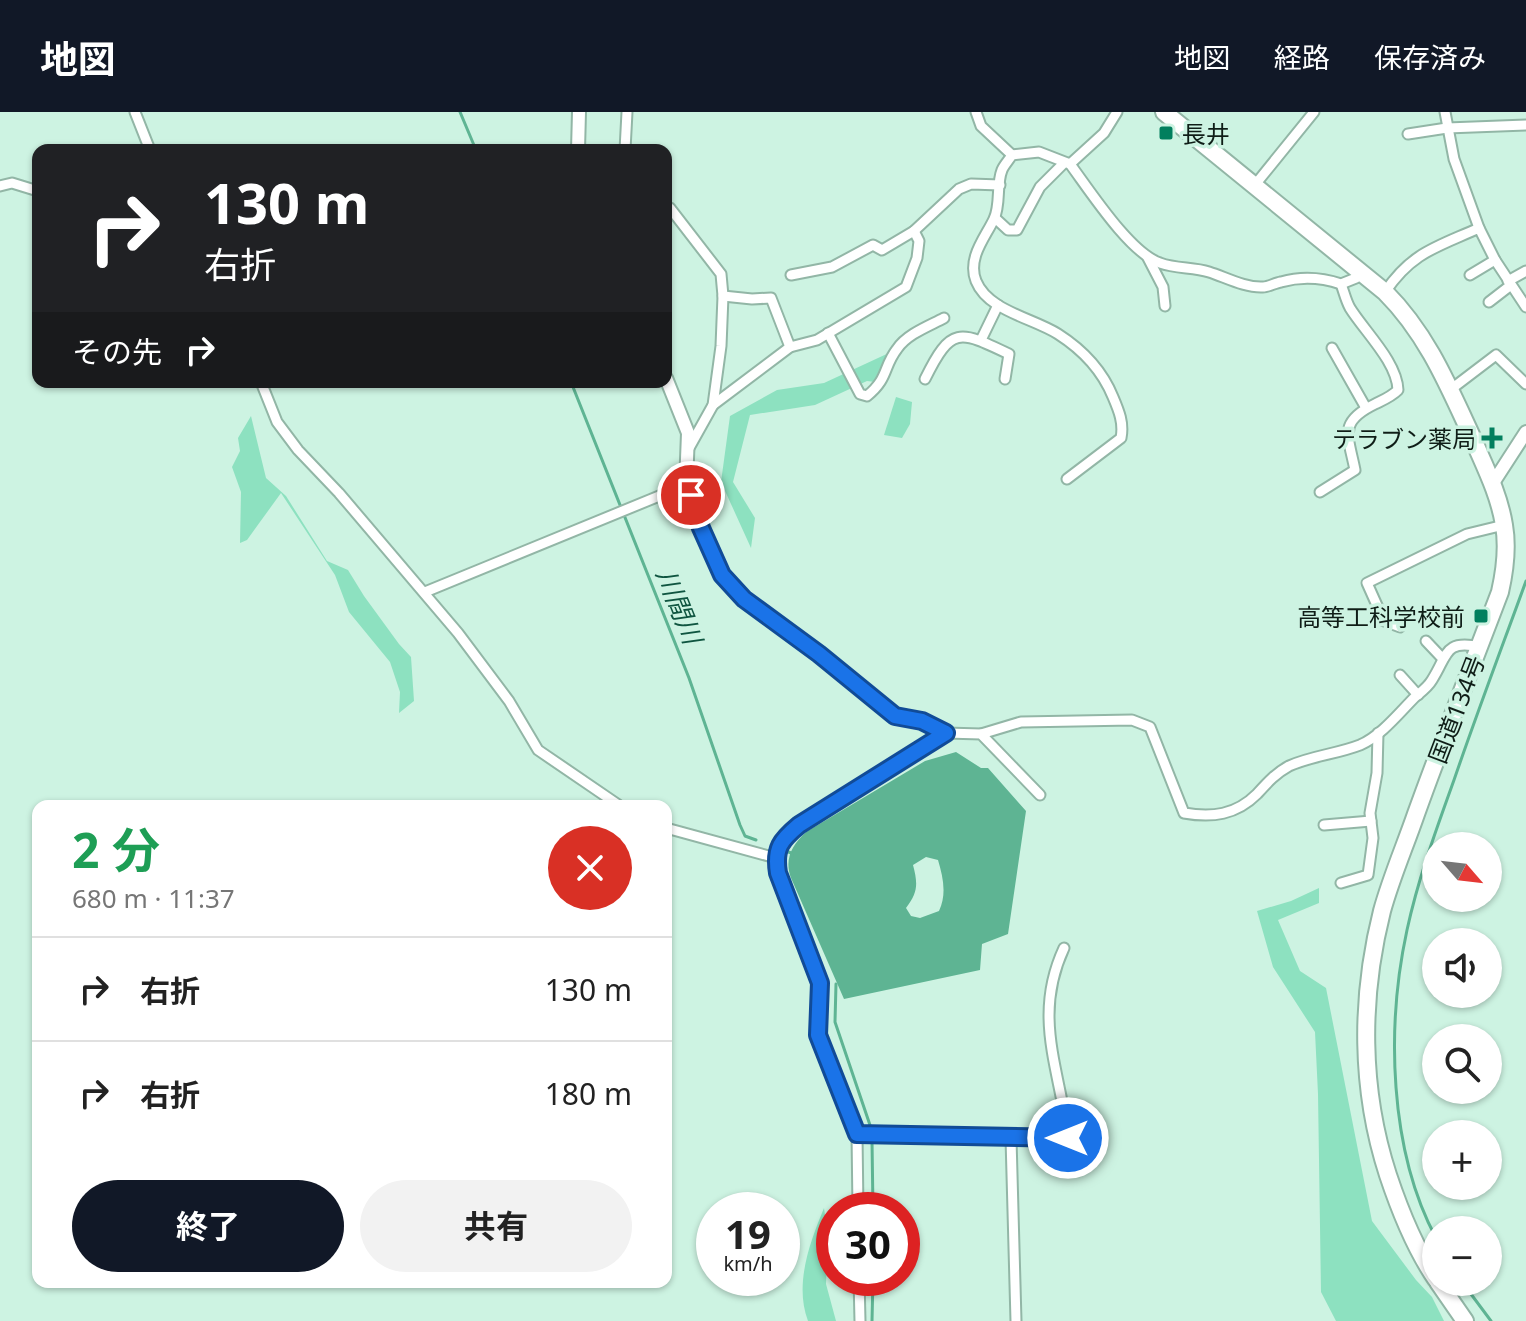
<!DOCTYPE html>
<html lang="ja">
<meta charset="utf-8">
<style>
:root{--surface:#fff;--page:#f2f2f2;--text:#222;--muted:#767676;--line:#e0e0e0;--accent:#111827}
body{margin:0;font-family:"Noto Sans","Noto Sans JP",sans-serif;background:var(--page);color:var(--text);height:100vh;display:flex;flex-direction:column;font-size:30px;white-space:nowrap}
*{box-sizing:border-box;margin:0}
p{font-size:26px;color:var(--muted)}
.icon{flex:none;width:44px;height:44px;fill:none;stroke:currentColor;stroke-width:2;stroke-linecap:round;stroke-linejoin:round}
.map{position:relative;flex:1;overflow:hidden}
.details{position:absolute;left:32px;top:688px;width:640px;height:488px;display:flex;flex-direction:column;background:var(--surface);border-radius:16px;box-shadow:0 2px 6px #0004}
.details>*{flex:none}
.banner{position:absolute;left:32px;top:32px;width:640px;height:244px;border-radius:16px;box-shadow:0 2px 6px #0004;background:#202124;color:#fff;overflow:hidden}
.needle{width:52px;rotate:118deg}
.buttons{position:absolute;left:1422px;top:720px;display:grid;gap:16px}
.buttons a{display:grid;place-items:center;width:80px;height:80px;border-radius:50%;background:var(--surface);box-shadow:0 2px 6px #0004;font-size:40px}
.speed{position:absolute;left:696px;top:1080px;display:flex;gap:16px;font-size:40px;font-weight:700;text-align:center}
.speed>*{display:grid;place-content:center;width:104px;height:104px;border-radius:50%;background:var(--surface);box-shadow:0 2px 6px #0004;line-height:1}
.speed small{font-size:20px;font-weight:400}
.speed .limit{border:12px solid #d22;background:#fff;color:#111}
.pin{position:absolute;display:grid;place-items:center;width:68px;height:68px;color:#fff;margin:-34px;border:4px solid #fff;border-radius:50%;box-shadow:0 2px 8px #0007}
.me{position:absolute;width:88px;margin:-44px;rotate:270deg;stroke-linejoin:round;filter:drop-shadow(0 0 6px #0008)}
.turn{display:flex;align-items:center;gap:28px;height:168px;padding:0 40px;font-size:36px}
.turn .icon{width:104px;height:104px;stroke-width:2.5}
.turn b{display:block;font-size:56px;line-height:68px}
.then{display:flex;align-items:center;height:76px;padding:0 40px;background:#0003;gap:16px;font-size:30px}
.round{display:grid;place-items:center;flex:none;width:84px;height:84px;border-radius:42px;background:var(--page)}
.overview{display:flex;align-items:center;justify-content:space-between;height:136px;padding:0 40px}
h1{font-size:48px;font-weight:700;line-height:60px;color:#1e9e55}
.button{display:flex;gap:16px;margin-top:auto;padding:16px 40px}
.button a{flex:1;height:92px;border-radius:48px;background:var(--accent);color:#fff;font-size:32px;font-weight:700;line-height:92px;text-align:center}
.button a+a{background:var(--page);color:var(--text)}
ul{padding:0;list-style:none}
li{display:flex;align-items:center;gap:24px;height:104px;padding:0 40px;border-top:2px solid var(--line)}
li div{flex:1}
li b{display:block;font-size:30px}
li em{font-style:normal}
header{display:flex;align-items:center;gap:48px;box-sizing:border-box;height:112px;padding:0 40px;background:var(--accent);color:#fff}
header strong{font-size:38px}
nav{display:flex;gap:44px;margin-inline-start:auto;font-size:28px}
.map>svg:first-child{display:block}
.green{fill:#8de1c0}
.water{fill:#5eb493;fill-rule:evenodd}
.lines{fill:none;stroke-linecap:round;stroke-linejoin:round}
.stream{stroke:#5eb493;stroke-width:3}
.street-casing{stroke:#92b6a6;stroke-width:13}
.secondary-casing{stroke:#92b6a6;stroke-width:16}
.highway-casing{stroke:#92b6a6;stroke-width:20}
.street{stroke:#fff;stroke-width:9}
.secondary{stroke:#fff;stroke-width:12}
.highway{stroke:#fff;stroke-width:16}
.route-casing{stroke:#114b97;stroke-width:20}
.route{stroke:#1a73e8;stroke-width:14}
.poi-dot{fill:#027f5e;stroke:#cdf3e2;stroke-width:3}
.labels{text-anchor:middle;dominant-baseline:central;stroke-width:7;stroke-linejoin:round;paint-order:stroke}
.poi-label{font-size:24px;fill:#0f1d17;stroke:#cdf3e2;text-anchor:end}
.street-label{font-size:24px;fill:#0f1d17;stroke:#cdf3e2}
.water-label{font-size:26px;font-style:italic;fill:#0f5540;stroke:#cdf3e2}
</style>
<header>
<strong>地図</strong>
<nav><a>地図</a><a>経路</a><a>保存済み</a></nav>
</header>
<div class="map">
<svg width="1526" height="1209" viewBox="0 0 1526 1209">
<rect width="100%" height="100%" fill="#cdf3e2"/>
<!-- green -->
<g class="green">
<polygon points="891,240 875,270 867,269 815,293 750,303 733,370 755,406 751,436 721,370 730,304 777,278 824,271"/>
<polygon points="896,285 912,290 910,312 902,326 884,323"/>
<polygon points="251,304 266,366 286,384 327,449 348,458 364,484 399,532 411,545 414,589 399,601 400,580 390,550 349,500 335,463 281,381 247,428 240,431 241,380 232,355 240,339 238,326"/>
<polygon points="1319,776 1319,791 1278,808 1300,859 1326,876 1372,1109 1416,1168 1432,1185 1444,1209 1336,1209 1321,1180 1318,982 1315,920 1273,855 1257,799 1291,789"/>
<path d="M 824,1096 L 828,1124 L 826,1172 L 836,1209 L 808,1209 C 794,1172 810,1130 824,1096 Z"/>
</g>
<!-- water -->
<path class="water" d="M 956,640 L 981,656 L 988,656 L 1026,699 L 1008,822 L 982,832 L 980,858 L 844,887 L 791,766 C 784,747 792,733 806,720 L 925,649 ZM 926,745 L 938,748 C 943,765 947,782 939,799 L 920,806 L 911,804 L 906,796 C 918,780 918,772 913,753 Z"/>
<g class="lines">
<!-- stream -->
<g class="stream">
<polyline points="460,0 476,38"/>
<polyline points="571,270 689,566 740,713 745,724 756,728"/>
<polyline points="784,738 791,741 792,744"/>
<polyline points="836,872 835,910 872,1019"/>
<polyline points="872,1029 873,1098"/>
<path d="M 1436,1126 C 1389,1038 1386,915 1407,818 C 1418,767 1436,718 1454,668 C 1477,601 1502,535 1526,469"/>
<polyline points="1462,1170 1491,1209"/>
<polyline points="872,1209 873,1166"/>
</g>
<defs>
<g id="street">
<polyline points="135,0 150,38"/>
<polyline points="976,0 981,14 1012,43"/>
<polyline points="1445,0 1454,47 1479,116"/>
<polyline points="1408,22 1447,16 1526,13"/>
<polyline points="625,38 627,0"/>
<path d="M 1070,52 C 1090,79 1130,141 1160,151 C 1176,157 1193,155 1209,160 C 1225,165 1245,176 1263,175 C 1268,175 1275,171 1281,170 C 1302,164 1320,165 1341,172 L 1356,166 L 1361,160"/>
<polyline points="0,74 12,71 38,79"/>
<polyline points="1254,74 1314,0"/>
<polyline points="666,95 670,96 721,162 723,184 721,234 713,293 689,336"/>
<polyline points="995,106 1008,118 1017,118 1040,75 1064,51"/>
<polyline points="1148,146 1163,175 1165,194"/>
<polyline points="791,163 832,155 873,133 882,138 914,119 959,77 971,72 1000,73"/>
<polyline points="1470,163 1495,148"/>
<polyline points="1508,169 1526,159"/>
<path d="M 1385,180 C 1412,140 1437,135 1479,116 L 1495,148 L 1526,195"/>
<polyline points="723,184 752,187 771,186 790,235"/>
<polyline points="1489,190 1511,173"/>
<path d="M 828,221 L 860,282 L 867,284 C 889,266 883,255 897,237 C 907,222 929,214 944,206"/>
<polyline points="981,228 998,193"/>
<polyline points="1332,236 1366,296"/>
<path d="M 925,267 C 951,214 959,218 1009,242 L 1005,267"/>
<polyline points="261,270 277,310 298,338 339,381 458,521 509,589 538,638 620,694"/>
<polyline points="1450,278 1496,243 1526,272"/>
<polyline points="713,293 790,235 817,228 906,175 917,146 919,129 914,119"/>
<path d="M 1067,367 L 1121,326 C 1124,311 1119,299 1113,285 C 1102,258 1083,238 1058,222 C 1033,206 988,199 976,169 C 967,146 985,126 994,107 C 1001,92 996,73 1002,58 C 1004,53 1009,48 1012,43 L 1039,40 L 1070,52 L 1104,21 L 1117,0"/>
<path d="M 1320,380 L 1355,358 C 1348,323 1338,310 1375,292 C 1383,288 1391,285 1398,278 C 1397,250 1365,220 1350,196 C 1346,189 1344,180 1341,172"/>
<polyline points="425,480 686,373"/>
<polyline points="1400,515 1384,509 1367,471 1467,422 1504,413"/>
<polyline points="1426,529 1443,547"/>
<polyline points="1400,563 1418,583"/>
<path d="M 981,622 L 1021,610 L 1132,608 L 1150,615 L 1184,701 C 1212,706 1236,703 1257,682 C 1267,671 1276,661 1289,654 C 1311,644 1337,642 1360,633 C 1381,624 1399,601 1415,585 C 1421,580 1428,575 1432,568 C 1448,543 1444,527 1480,535"/>
<polyline points="1324,713 1371,709"/>
<polyline points="666,716 776,746"/>
<polyline points="1341,771 1368,763 1373,726 1370,701 1377,661 1378,621"/>
<path d="M 857,1022 L 1068,1026 C 1060,957 1032,905 1064,836"/>
<polyline points="1011,1026 1016,1209"/>
<path d="M 858,1098 L 857,1022 L 818,923 L 820,871 L 778,761 C 774,736 781,728 799,713 L 946,621 L 981,622 L 1040,683"/>
<polyline points="859,1166 860,1209"/>
</g>
<g id="secondary">
<polyline points="578,38 579,0"/>
<polyline points="666,266 688,321 686,373 701,416 722,463 744,487 819,542 895,604 922,609 946,621"/>
<polyline points="1493,371 1526,320"/>
</g>
<g id="highway">
<path d="M 1164,0 L 1385,180 C 1427,222 1448,273 1473,327 C 1485,355 1499,382 1504,413 C 1508,436 1505,458 1500,480 C 1472,554 1443,627 1416,702 C 1405,734 1391,766 1382,799 C 1360,886 1360,977 1388,1063 C 1400,1099 1414,1135 1436,1167"/>
<polyline points="1438,1170 1465,1209"/>
</g>
</defs>
<!-- street casing -->
<use href="#street" class="street-casing"/>
<!-- secondary casing -->
<use href="#secondary" class="secondary-casing"/>
<!-- highway casing -->
<use href="#highway" class="highway-casing"/>
<!-- street -->
<use href="#street" class="street"/>
<!-- secondary -->
<use href="#secondary" class="secondary"/>
<!-- highway -->
<use href="#highway" class="highway"/>
</g>
<g class="lines">
<defs>
<path id="route" d="M 691,383 L 701,416 L 722,463 L 744,487 L 819,542 L 895,604 L 922,609 L 946,621 L 799,713 C 781,728 774,736 778,761 L 820,871 L 818,923 L 857,1022 L 1068,1026"/>
</defs>
<!-- route casing -->
<use href="#route" class="route-casing"/>
<!-- route -->
<use href="#route" class="route"/>
</g>
<!-- markers -->
<g class="poi-dot">
<rect x="1158" y="13" width="16" height="16" rx="4"/>
<path d="M1488 314h8v8h8v8h-8v8h-8v-8h-8v-8h8z"/>
<rect x="1473" y="496" width="16" height="16" rx="4"/>
</g>
<g class="labels">
<!-- poi labels -->
<g class="poi-label">
<text x="1182" y="21" text-anchor="start">長井</text>
<text x="1476" y="326">テラブン薬局</text>
<text x="1465" y="504">高等工科学校前</text>
</g>
<!-- street labels -->
<g class="street-label">
<text transform="translate(1456 597) rotate(-69)">国道134号</text>
</g>
<!-- water labels -->
<g class="water-label">
<text transform="translate(680 494) rotate(68)">川間川</text>
</g>
</g>
</svg>
<div class="buttons">
<a><svg class="needle" viewBox="-14 -14 28 28"><path d="M0-13l5 13h-10z" fill="#e53935"/><path d="M0 13l5-13h-10z" fill="#767676"/></svg></a>
<a><svg class="icon" aria-label="sound" viewBox="0 0 24 24"><path d="M4 9h4l5-4v14l-5-4H4zM17 9q2 3 0 6"/></svg></a>
<a><svg class="icon" aria-label="search" viewBox="0 0 24 24"><circle cx="10" cy="10" r="6"/><path d="M15 15l6 6"/></svg></a>
<a>+</a>
<a>−</a>
</div>
<div class="speed"><div>19<small>km/h</small></div><div class="limit">30</div></div>
<div class="pin" style="left:691px;top:383px;background:#d93025"><svg class="icon" aria-label="arrive" viewBox="0 0 24 24"><path d="M6 21V4h12l-3 4 3 4H6"/></svg></div>
<svg class="me" style="left:1068px;top:1026px" viewBox="-20 -20 40 40"><circle r="17" fill="#1a73e8" stroke="#fff" stroke-width="3"/><path d="M0-11L8 9 0 5-8 9z" fill="#fff"/></svg>
<div class="banner">
<div class="turn"><svg class="icon" aria-label="right" viewBox="0 0 24 24"><path d="M7 20v-9h11M14 6l5 5-5 5"/></svg><div><b>130 m</b>右折</div></div>
<div class="then">その先<svg class="icon" aria-label="right" viewBox="0 0 24 24"><path d="M7 20v-9h11M14 6l5 5-5 5"/></svg></div>
</div>
<section class="details">
<div class="overview"><div><h1>2 分</h1><p>680 m · 11:37</p></div><a class="round" style="background:#d93025;color:#fff"><svg class="icon" aria-label="close" viewBox="0 0 24 24"><path d="M6 6l12 12M18 6L6 18"/></svg></a></div>
<ul>
<li><svg class="icon" aria-label="right" viewBox="0 0 24 24"><path d="M7 20v-9h11M14 6l5 5-5 5"/></svg><div><b>右折</b></div><em>130 m</em></li>
<li><svg class="icon" aria-label="right" viewBox="0 0 24 24"><path d="M7 20v-9h11M14 6l5 5-5 5"/></svg><div><b>右折</b></div><em>180 m</em></li>
</ul>
<div class="button"><a>終了</a><a>共有</a></div>
</section>
</div>
